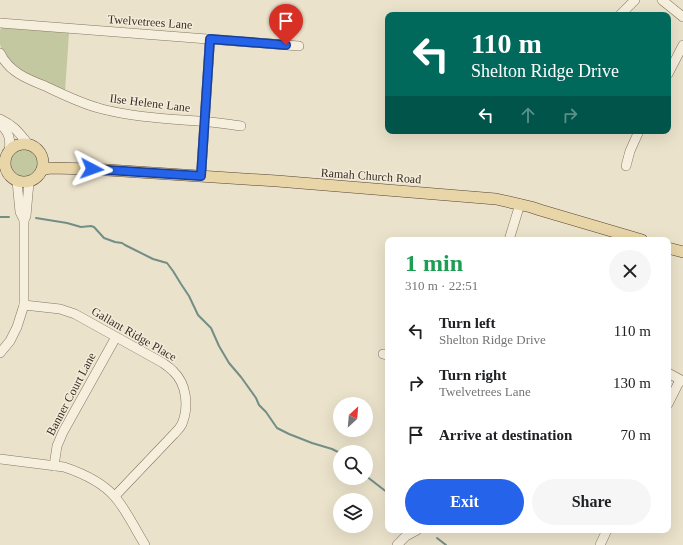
<!DOCTYPE html>
<meta charset="utf-8">
<style>
:root{--surface:#fff;--page:#f6f6f6;--text:#202124;--muted:#757577;--accent:#2563eb}
body{margin:0;font-family:Georgia,serif;background:var(--page);color:var(--text);height:100vh;display:flex;flex-direction:column;font-size:15px;white-space:nowrap}
*{box-sizing:border-box;margin:0}
p{font-size:13px;color:var(--muted)}
.icon{flex:none;width:22px;height:22px;fill:none;stroke:currentColor;stroke-width:2;stroke-linecap:round;stroke-linejoin:round}
.map{position:relative;flex:1;overflow:hidden}
.panel{position:absolute;left:385px;top:237px;width:286px;height:296px;display:flex;flex-direction:column;background:var(--surface);border-radius:8px;box-shadow:0 4px 16px #0002}
.panel>*{flex:none}
.guide{position:absolute;left:385px;top:12px;width:286px;height:122px;border-radius:8px;box-shadow:0 4px 16px #0002;background:#00695c;color:#fff;overflow:hidden}
.needle{width:26px;rotate:26deg}
.buttons{position:absolute;left:333px;top:397px;display:grid;gap:8px}
.buttons a{display:grid;place-items:center;width:40px;height:40px;border-radius:50%;background:var(--surface);box-shadow:0 4px 16px #0002;font-size:20px}
.pin{position:absolute;display:grid;place-items:center;width:34px;height:34px;color:#fff;margin:-41px -17px;border-radius:50% 50% 50% 0;rotate:-45deg;box-shadow:0 0 4px #0007}
.pin .icon{rotate:45deg}
.me{position:absolute;width:44px;margin:-22px;rotate:94deg;stroke-linejoin:round;filter:drop-shadow(0 0 3px #0008)}
.turn{display:flex;align-items:center;gap:14px;height:84px;padding:0 20px;font-size:18px}
.turn .icon{width:52px;height:52px;stroke-width:2.5}
.turn b{display:block;font-size:28px;line-height:34px}
.lanes{display:flex;align-items:center;height:38px;padding:0 20px;background:#0003;justify-content:center;gap:20px;direction:ltr}
.lanes .off{opacity:.35}
.round{display:grid;place-items:center;flex:none;width:42px;height:42px;border-radius:21px;background:var(--page)}
.head{display:flex;align-items:center;justify-content:space-between;height:68px;padding:0 20px}
h1{font-size:24px;font-weight:700;line-height:30px;color:#1e9e55}
.primary-button{display:flex;gap:8px;margin-top:auto;padding:8px 20px}
.primary-button a{flex:1;height:46px;border-radius:24px;background:var(--accent);color:#fff;font-size:16px;font-weight:700;line-height:46px;text-align:center}
.primary-button a+a{background:var(--page);color:var(--text)}
ul{padding:0;list-style:none}
li{display:flex;align-items:center;gap:12px;height:52px;padding:0 20px}
li div{flex:1}
li b{display:block;font-size:15px}
li em{font-style:normal}
.map>svg:first-child{display:block}
.green{fill:#c3c8a0}
.lines{fill:none;stroke-linecap:round;stroke-linejoin:round}
.stream{stroke:#728e87;stroke-width:2}
.minor-casing{stroke:#867561;stroke-width:10}
.major-casing{stroke:#544434;stroke-width:12}
.minor{stroke:#f6efde;stroke-width:9}
.major{stroke:#e8d5a8;stroke-width:11}
.route-casing{stroke:#184099;stroke-width:10}
.route{stroke:#2563eb;stroke-width:7}
.labels{text-anchor:middle;dominant-baseline:central;stroke-width:3;stroke-linejoin:round;paint-order:stroke}
.street-label{font-size:12px;fill:#382d23;stroke:#f3ecda}
</style>
<div class="map">
<svg width="683" height="545" viewBox="0 0 683 545">
<rect width="100%" height="100%" fill="#ebe2cb"/>
<!-- green -->
<g class="green">
<polygon points="2,27 69,33 65,92 22,73 13,66 2,51 0,44 0,30"/>
<circle cx="24" cy="163" r="19"/>
</g>
<g class="lines">
<!-- stream -->
<g class="stream">
<polyline points="0,217 9,217"/>
<polyline points="36,218 67,223 81,227 91,226 94,227 104,238 115,242 122,243 125,245 153,259 167,263 173,271 181,284 189,296 198,315 211,328 219,346 229,363 241,377 256,398 259,405 266,412 277,428 289,434 312,443 332,449 340,453"/>
<polyline points="366,476 388,493"/>
<polyline points="437,538 446,545"/>
</g>
<defs>
<g id="minor">
<polyline points="662,0 683,17"/>
<polyline points="620,15 635,0"/>
<polyline points="0,23 299,46"/>
<path d="M 0,53 C 9,72 27,79 45,86 C 64,95 82,104 102,109 C 129,116 156,118 183,120 C 202,121 222,123 241,126"/>
<polyline points="668,74 683,45"/>
<path d="M 0,119 C 15,126 19,133 29,145"/>
<path d="M 0,124 C 9,132 11,139 9,151"/>
<polyline points="626,166 630,151 639,131"/>
<polyline points="201,176 210,39"/>
<polyline points="24,220 26,216 29,182"/>
<polyline points="509,240 520,204"/>
<path d="M 24,305 L 60,309 L 75,314 L 163,363 C 166,365 170,368 173,371 C 187,384 189,407 182,424 C 180,428 177,431 174,434 L 115,496"/>
<polyline points="0,353 10,341 17,327 24,305 24,220 20,212 17,181"/>
<polyline points="383,354 388,355"/>
<polyline points="668,373 683,381"/>
<polyline points="668,404 680,380"/>
<path d="M 0,459 L 64,467 C 82,473 102,482 115,497 C 127,511 135,529 145,545"/>
<polyline points="54,466 57,446 63,432 116,337"/>
<polyline points="397,545 406,536 417,530"/>
<polyline points="600,545 607,530"/>
</g>
<g id="major">
<circle cx="24" cy="163" r="19"/>
<polyline points="42,170 50,168 92,169 277,181 496,199 531,207 540,210 642,240"/>
<polyline points="668,248 683,252"/>
</g>
</defs>
<!-- minor casing -->
<use href="#minor" class="minor-casing"/>
<!-- major casing -->
<use href="#major" class="major-casing"/>
<!-- minor -->
<use href="#minor" class="minor"/>
<!-- major -->
<use href="#major" class="major"/>
</g>
<g class="lines">
<defs>
<polyline id="route" points="92,169 201,176 210,39 286,45"/>
</defs>
<!-- route casing -->
<use href="#route" class="route-casing"/>
<!-- route -->
<use href="#route" class="route"/>
</g>
<g class="labels">
<!-- street labels -->
<g class="street-label">
<text transform="translate(150 22) rotate(4)">Twelvetrees Lane</text>
<text transform="translate(150 103) rotate(7)">Ilse Helene Lane</text>
<text transform="translate(371 176) rotate(4)">Ramah Church Road</text>
<text transform="translate(134 334) rotate(30)">Gallant Ridge Place</text>
<text transform="translate(71 394) rotate(-62)">Banner Court Lane</text>
</g>
</g>
</svg>
<div class="buttons">
<a><svg class="needle" viewBox="-14 -14 28 28"><path d="M0-13l5 13h-10z" fill="#e53935"/><path d="M0 13l5-13h-10z" fill="#757577"/></svg></a>
<a><svg class="icon" aria-label="search" viewBox="0 0 24 24"><circle cx="10" cy="10" r="6"/><path d="M15 15l6 6"/></svg></a>
<a><svg class="icon" aria-label="layers" viewBox="0 0 24 24"><path d="M12 4l9 5-9 5-9-5zM3 14l9 5 9-5"/></svg></a>
</div>
<div class="pin" style="left:286px;top:45px;background:#d93025"><svg class="icon" aria-label="arrive" viewBox="0 0 24 24"><path d="M6 21V4h12l-3 4 3 4H6"/></svg></div>
<svg class="me" style="left:92px;top:169px" viewBox="-20 -20 40 40"><path d="M0-17L14 15 0 8-14 15z" fill="#2563eb" stroke="#fff" stroke-width="4"/></svg>
<div class="guide">
<div class="turn"><svg class="icon" aria-label="left" viewBox="0 0 24 24"><path d="M17 20v-9H6M10 6l-5 5 5 5"/></svg><div><b>110 m</b>Shelton Ridge Drive</div></div>
<div class="lanes"><svg class="icon" aria-label="left" viewBox="0 0 24 24"><path d="M17 20v-9H6M10 6l-5 5 5 5"/></svg><svg class="icon off" aria-label="ahead" viewBox="0 0 24 24"><path d="M12 20V5M6 11l6-6 6 6"/></svg><svg class="icon off" aria-label="right" viewBox="0 0 24 24"><path d="M7 20v-9h11M14 6l5 5-5 5"/></svg></div>
</div>
<section class="panel">
<div class="head"><div><h1>1 min</h1><p>310 m · 22:51</p></div><a class="round"><svg class="icon" aria-label="close" viewBox="0 0 24 24"><path d="M6 6l12 12M18 6L6 18"/></svg></a></div>
<ul>
<li><svg class="icon" aria-label="left" viewBox="0 0 24 24"><path d="M17 20v-9H6M10 6l-5 5 5 5"/></svg><div><b>Turn left</b><p>Shelton Ridge Drive</p></div><em>110 m</em></li>
<li><svg class="icon" aria-label="right" viewBox="0 0 24 24"><path d="M7 20v-9h11M14 6l5 5-5 5"/></svg><div><b>Turn right</b><p>Twelvetrees Lane</p></div><em>130 m</em></li>
<li><svg class="icon" aria-label="arrive" viewBox="0 0 24 24"><path d="M6 21V4h12l-3 4 3 4H6"/></svg><div><b>Arrive at destination</b></div><em>70 m</em></li>
</ul>
<div class="primary-button"><a>Exit</a><a>Share</a></div>
</section>
</div>
